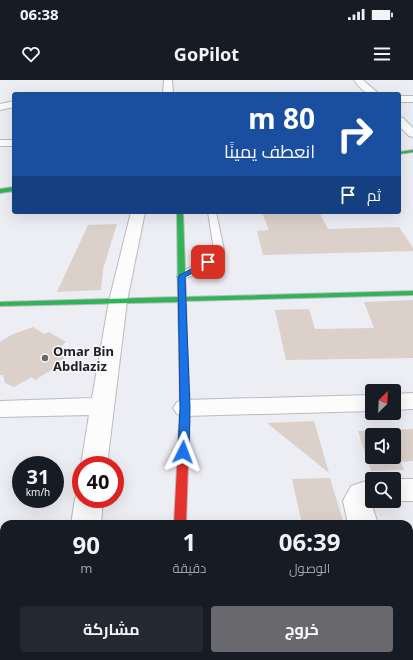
<!DOCTYPE html>
<html lang="ar">
<meta charset="utf-8">
<style>
:root{--surface:#171b24;--page:#242831;--text:#f1f3f6;--muted:#9ea1a6;--accent:#68686d}
body{margin:0;font-family:"Noto Sans",Cairo,sans-serif;background:var(--page);color:var(--text);direction:rtl;height:100vh;display:flex;flex-direction:column;font-size:15px;white-space:nowrap}
*{box-sizing:border-box;margin:0}
p{font-size:13px;color:var(--muted)}
.icon{flex:none;width:22px;height:22px;fill:none;stroke:currentColor;stroke-width:2;stroke-linecap:round;stroke-linejoin:round}
.map{position:relative;flex:1;overflow:hidden;direction:ltr}
.panel{position:absolute;left:0px;top:440px;width:413px;height:140px;display:flex;flex-direction:column;background:var(--surface);border-radius:12px 12px 0 0;box-shadow:0 4px 16px #0002;direction:rtl}
.panel>*{flex:none}
.hud{position:absolute;left:12px;top:12px;width:389px;height:122px;border-radius:4px;box-shadow:0 4px 16px #0002;direction:rtl;background:#1a4fa0;color:#fff;overflow:hidden}
.needle{width:26px;rotate:24deg}
.tools{position:absolute;left:365px;top:304px;display:grid;gap:8px}
.tools a{display:grid;place-items:center;width:36px;height:36px;border-radius:4px;background:var(--surface);box-shadow:0 4px 16px #0002;font-size:20px}
.speed{position:absolute;left:12px;top:376px;display:flex;gap:8px;font-size:20px;font-weight:700;text-align:center}
.speed>*{display:grid;place-content:center;width:52px;height:52px;border-radius:50%;background:var(--surface);box-shadow:0 4px 16px #0002;line-height:1}
.speed small{font-size:10px;font-weight:400}
.speed .limit{border:6px solid #d22;background:#fff;color:#111}
.pin{position:absolute;display:grid;place-items:center;width:34px;height:34px;color:#fff;margin:-17px;border-radius:8px;box-shadow:0 2px 6px #0006}
.me{position:absolute;width:44px;margin:-22px;rotate:3deg;stroke-linejoin:round;filter:drop-shadow(0 0 3px #0008)}
.turn{display:flex;align-items:center;gap:14px;height:84px;padding:0 20px;font-size:18px}
.turn .icon{width:52px;height:52px;stroke-width:2.5}
.turn b{display:block;font-size:28px;line-height:34px}
.then{display:flex;align-items:center;height:38px;padding:0 20px;background:#0003;gap:8px;font-size:15px}
.eta{display:flex;justify-content:space-evenly;align-items:center;height:68px;text-align:center}
.eta b{font-size:24px;font-weight:700;line-height:28px}
.cta{display:flex;gap:8px;margin-top:auto;padding:8px 20px}
.cta a{flex:1;height:46px;border-radius:4px;background:var(--accent);color:#fff;font-size:16px;font-weight:700;line-height:46px;text-align:center}
.cta a+a{background:var(--page);color:var(--text)}
.status{display:flex;justify-content:space-between;align-items:center;height:28px;padding:0 20px;background:var(--surface);direction:ltr}
.status svg{height:11px;fill:currentColor}
header{display:flex;justify-content:space-between;align-items:center;height:52px;padding:0 20px;background:var(--surface);font-size:18px;font-weight:700}
.map>svg:first-child{display:block}
.building{fill:#dcd0ca;fill-rule:evenodd}
.lines{fill:none;stroke-linecap:round;stroke-linejoin:round}
.lane-casing{stroke:#bababf;stroke-width:2}
.street-casing{stroke:#bababf;stroke-width:2}
.fast-casing{stroke:#bababf;stroke-width:2}
.jam-casing{stroke:#bababf;stroke-width:2}
.lane{fill:#fcfcfd;fill-rule:evenodd}
.street{fill:#fcfcfd;fill-rule:evenodd}
.fast{fill:#30b455;fill-rule:evenodd}
.jam{fill:#e5322d;fill-rule:evenodd}
.route{fill:#1a73e8;stroke:#114b97}
.poi-dot{fill:#68686d;stroke:#f8f8fd;stroke-width:1.5}
.labels{text-anchor:middle;dominant-baseline:central;stroke-width:3;stroke-linejoin:round;paint-order:stroke}
.poi-label{font-size:13px;font-weight:bold;fill:#202025;stroke:#f8f8fd;text-anchor:start}
</style>
<div class="status"><b>06:38</b><svg viewBox="0 0 49 12"><path d="M0 12V9h3v3zM5 12V6h3v6zM10 12V3h3v9zM15 12V0h3v12zM26 1h20v11H26zM47 4h2v5h-2z"/></svg></div>
<header><svg class="icon" aria-label="menu" viewBox="0 0 24 24"><path d="M4 6h16M4 12h16M4 18h16"/></svg>GoPilot<svg class="icon" aria-label="heart" viewBox="0 0 24 24"><path d="M12 20l-8-8c-3-5 5-10 8-4 3-6 11-1 8 4z"/></svg></header>
<div class="map">
<svg width="413" height="580" viewBox="0 0 413 580">
<rect width="100%" height="100%" fill="#ededf4"/>
<!-- building -->
<g class="building">
<polygon points="262,132 319,132 328,149 399,147 413,168 413,171 263,175 257,151 269,150"/>
<polygon points="117,144 103,189 101,210 57,212 88,145"/>
<polygon points="413,220 413,278 286,280 275,230 309,229 315,249 374,248 364,222"/>
<polygon points="33,247 44,254 49,252 66,262 59,268 71,274 57,283 58,286 35,300 32,297 14,307 5,303 3,295 0,295 0,262 11,255"/>
<polygon points="314,341 329,393 267,343"/>
<path d="M 413,349 L 413,381 L 401,382 L 404,390 L 371,391 L 358,351 ZM 372,355 L 394,355 L 394,377 L 372,377 Z"/>
<polygon points="326,398 330,398 344,444 302,444 292,399"/>
</g>
<g class="lines">
<defs>
<path id="lane" d="M 208,132 L 216,132 L 224,170 C 216,180 192,202 178,198 L 177,196 L 178,194 L 204,180 L 214,170 Z"/>
<g id="street">
<polygon points="164,0 172,0 173,14 163,14"/>
<path d="M 354,0 L 363,0 L 379,14 C 365,14 362,11 354,0 Z"/>
<rect x="399" y="16" width="14" height="6"/>
<polygon points="14,21 14,27 0,30 0,24"/>
<polygon points="399,37 403,38 413,48 413,57 409,56 399,46"/>
<rect x="0" y="60" width="14" height="6"/>
<polygon points="131,132 145,132 127,221 107,385 81,385 89,335 0,337 0,321 92,318 109,221"/>
<polygon points="413,313 413,329 394,330 394,314"/>
<polygon points="372,315 372,331 185,336 177,334 173,328 177,322 185,320"/>
<polygon points="372,399 372,421 374,421 371,422 378,444 348,444 343,421 351,406"/>
<rect x="393" y="399" width="20" height="22"/>
<polygon points="81,410 81,419 103,419 101,444 71,444 75,419 79,411"/>
<polygon points="413,481 413,511 409,512 409,482"/>
<rect x="0" y="495" width="4" height="30"/>
<rect x="49" y="576" width="36" height="4"/>
<rect x="159" y="576" width="36" height="4"/>
</g>
<g id="fast">
<polygon points="413,70 413,72 399,74 399,72"/>
<polygon points="14,107 14,111 0,113 0,109"/>
<polygon points="177,132 183,132 186,217 413,211 413,215 186,221 187,260 183,263 179,260 178,222 0,226 0,222 178,217"/>
</g>
<polygon id="jam" points="183,257 187,260 190,328 186,444 174,444 180,328 179,260"/>
</defs>
<!-- lane casing -->
<use href="#lane" class="lane-casing"/>
<!-- street casing -->
<use href="#street" class="street-casing"/>
<!-- fast casing -->
<use href="#fast" class="fast-casing"/>
<!-- jam casing -->
<use href="#jam" class="jam-casing"/>
<!-- lane -->
<use href="#lane" class="lane"/>
<!-- street -->
<use href="#street" class="street"/>
<!-- fast -->
<use href="#fast" class="fast"/>
<!-- jam -->
<use href="#jam" class="jam"/>
</g>
<!-- route -->
<polygon class="route" points="208,180 211,182 210,184 185,197 190,328 189,372 187,375 183,376 179,375 178,372 180,328 178,196"/>
<!-- markers -->
<circle class="poi-dot" cx="45" cy="278" r="4"/>
<g class="labels">
<!-- poi labels -->
<g class="poi-label">
<text x="53" y="271">Omar Bin<tspan x="53" dy="15">Abdlaziz</tspan></text>
</g>
</g>
</svg>
<div class="tools">
<a><svg class="needle" viewBox="-14 -14 28 28"><path d="M0-13l5 13h-10z" fill="#e53935"/><path d="M0 13l5-13h-10z" fill="#9ea1a6"/></svg></a>
<a><svg class="icon" aria-label="sound" viewBox="0 0 24 24"><path d="M4 9h4l5-4v14l-5-4H4zM17 9q2 3 0 6"/></svg></a>
<a><svg class="icon" aria-label="search" viewBox="0 0 24 24"><circle cx="10" cy="10" r="6"/><path d="M15 15l6 6"/></svg></a>
</div>
<div class="speed"><div>31<small>km/h</small></div><div class="limit">40</div></div>
<div class="pin" style="left:208px;top:182px;background:#d93025"><svg class="icon" aria-label="arrive" viewBox="0 0 24 24"><path d="M6 21V4h12l-3 4 3 4H6"/></svg></div>
<svg class="me" style="left:183px;top:372px" viewBox="-20 -20 40 40"><path d="M0-17L14 15 0 8-14 15z" fill="#1a73e8" stroke="#fff" stroke-width="4"/></svg>
<div class="hud">
<div class="turn"><svg class="icon" aria-label="right" viewBox="0 0 24 24"><path d="M7 20v-9h11M14 6l5 5-5 5"/></svg><div><b>80 m</b>انعطف يمينًا</div></div>
<div class="then">ثم<svg class="icon" aria-label="arrive" viewBox="0 0 24 24"><path d="M6 21V4h12l-3 4 3 4H6"/></svg></div>
</div>
<section class="panel">
<div class="eta">
<div><b>06:39</b><p>الوصول</p></div>
<div><b>1</b><p>دقيقة</p></div>
<div><b>90</b><p>m</p></div>
</div>
<div class="cta"><a>خروج</a><a>مشاركة</a></div>
</section>
</div>
